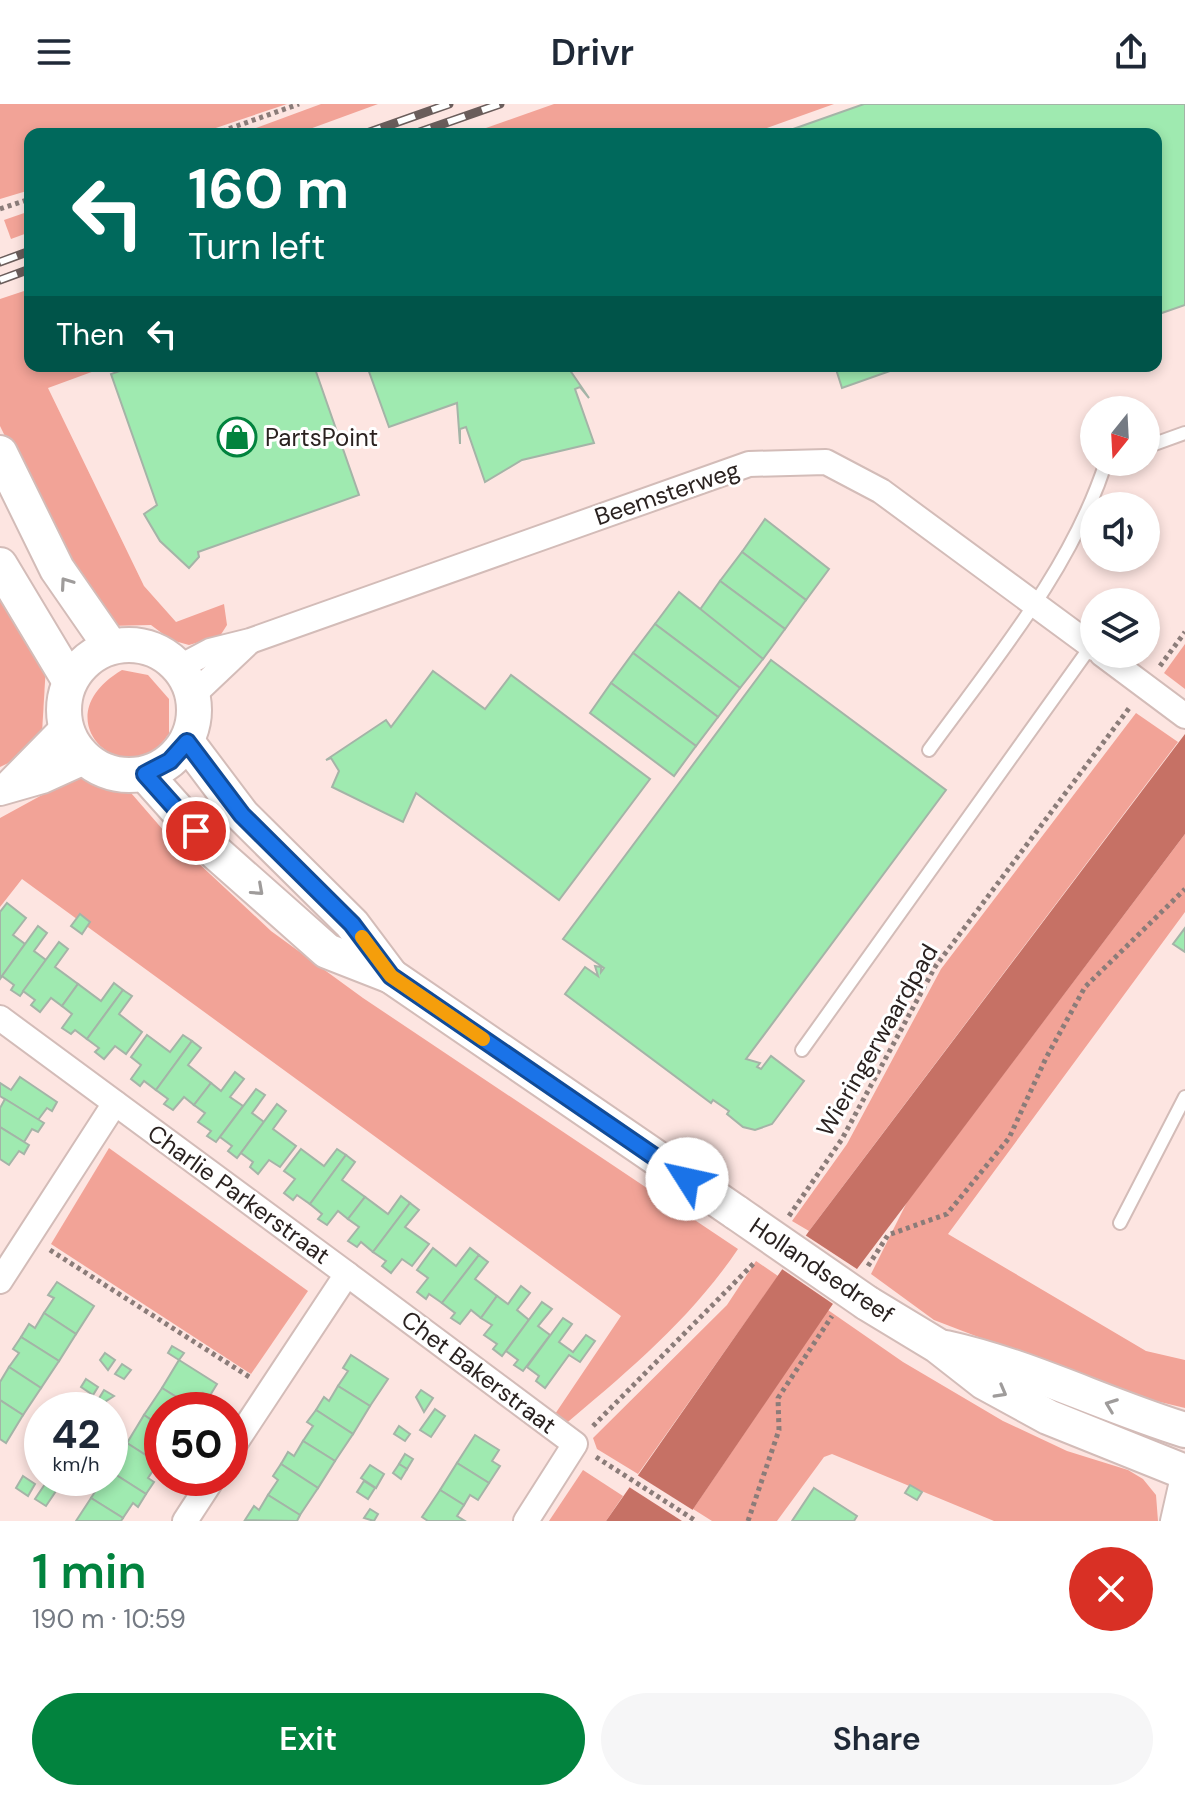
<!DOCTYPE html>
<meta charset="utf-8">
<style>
:root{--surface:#fff;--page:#f6f6f7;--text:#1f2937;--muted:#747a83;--accent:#02833e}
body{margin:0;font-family:"DM Sans",sans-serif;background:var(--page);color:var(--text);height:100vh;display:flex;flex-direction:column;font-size:30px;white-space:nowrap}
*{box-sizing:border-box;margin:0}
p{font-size:26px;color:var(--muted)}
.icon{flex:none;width:44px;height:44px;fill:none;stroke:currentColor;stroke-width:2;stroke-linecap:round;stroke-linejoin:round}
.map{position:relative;height:1417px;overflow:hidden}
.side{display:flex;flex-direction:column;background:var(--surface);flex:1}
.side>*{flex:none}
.top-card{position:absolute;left:24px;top:24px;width:1138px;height:244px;border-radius:16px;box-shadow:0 4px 12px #0003;background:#00695c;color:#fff;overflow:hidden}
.needle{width:52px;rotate:198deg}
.controls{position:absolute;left:1080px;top:292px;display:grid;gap:16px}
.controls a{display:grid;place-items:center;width:80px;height:80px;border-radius:50%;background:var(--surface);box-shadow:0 4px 12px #0003;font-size:40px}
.speed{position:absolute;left:24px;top:1288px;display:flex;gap:16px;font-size:40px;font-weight:700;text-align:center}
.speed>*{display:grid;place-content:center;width:104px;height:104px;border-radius:50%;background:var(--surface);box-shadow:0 4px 12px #0003;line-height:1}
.speed small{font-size:20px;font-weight:400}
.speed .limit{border:12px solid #d22;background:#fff;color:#111}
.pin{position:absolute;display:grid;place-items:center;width:68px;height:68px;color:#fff;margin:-34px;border:4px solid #fff;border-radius:50%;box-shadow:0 2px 8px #0007}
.me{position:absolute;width:88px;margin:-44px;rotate:305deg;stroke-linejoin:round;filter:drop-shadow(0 0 6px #0008)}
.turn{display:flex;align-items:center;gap:28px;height:168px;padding:0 32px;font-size:36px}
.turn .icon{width:104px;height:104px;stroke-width:2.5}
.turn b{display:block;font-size:56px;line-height:68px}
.then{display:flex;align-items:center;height:76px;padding:0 32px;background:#0003;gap:16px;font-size:30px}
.round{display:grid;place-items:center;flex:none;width:84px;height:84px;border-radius:42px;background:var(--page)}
.head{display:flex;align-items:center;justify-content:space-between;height:136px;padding:0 32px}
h1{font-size:48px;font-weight:600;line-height:60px;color:var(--accent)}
.cta{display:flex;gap:16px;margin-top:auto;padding:16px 32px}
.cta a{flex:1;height:92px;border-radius:48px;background:var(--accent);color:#fff;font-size:32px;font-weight:600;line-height:92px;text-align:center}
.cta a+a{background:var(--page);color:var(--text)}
header{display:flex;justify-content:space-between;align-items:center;height:104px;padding:0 32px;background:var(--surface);font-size:36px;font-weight:600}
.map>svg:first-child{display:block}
.green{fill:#f2a397}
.water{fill:#c67165}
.pier{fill:#fde5e1}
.building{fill:#9feab0;stroke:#a4b4a7;stroke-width:2}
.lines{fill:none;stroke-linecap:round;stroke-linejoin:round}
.service-casing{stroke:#d3bcb8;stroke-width:16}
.minor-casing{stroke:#d3bcb8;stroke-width:28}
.tertiary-casing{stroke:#d3bcb8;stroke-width:34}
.secondary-casing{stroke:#d3bcb8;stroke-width:38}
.path{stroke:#8b7c79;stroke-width:5;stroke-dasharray:4 4;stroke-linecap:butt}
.service{stroke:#fff;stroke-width:12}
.minor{stroke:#fff;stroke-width:24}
.tertiary{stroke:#fff;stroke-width:30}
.secondary{stroke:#fff;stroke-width:34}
.rail-casing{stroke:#6a5d5b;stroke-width:9}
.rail{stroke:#fff;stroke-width:6;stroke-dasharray:18;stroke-linecap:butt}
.secondary-bridge-casing{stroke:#d3bcb8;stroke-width:38;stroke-linecap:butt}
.secondary-bridge{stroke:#fff;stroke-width:34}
.oneway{stroke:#9f9c9b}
.route-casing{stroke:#114b97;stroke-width:20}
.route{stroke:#1a73e8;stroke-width:14}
.slow{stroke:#f59e0b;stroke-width:14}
.labels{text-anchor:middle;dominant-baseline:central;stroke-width:6;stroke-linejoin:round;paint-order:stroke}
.poi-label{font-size:24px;fill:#2a2220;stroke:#fff;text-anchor:start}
.street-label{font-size:24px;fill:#2a2220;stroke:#fff}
</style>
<header><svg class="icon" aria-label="menu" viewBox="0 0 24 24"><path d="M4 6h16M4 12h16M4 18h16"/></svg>Drivr<svg class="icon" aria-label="share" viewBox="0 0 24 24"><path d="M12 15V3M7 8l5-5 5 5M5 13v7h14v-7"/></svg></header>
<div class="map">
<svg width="1185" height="1417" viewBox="0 0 1185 1417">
<rect width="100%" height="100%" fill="#fde5e1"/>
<!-- green -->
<g class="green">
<polygon points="0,0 287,0 198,30 30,30 30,86 0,95"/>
<polygon points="321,0 378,0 296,30 240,30"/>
<polygon points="554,0 834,0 750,30 469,30"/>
<polygon points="30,107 30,128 11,135 4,116"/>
<polygon points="30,185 30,262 108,262 48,284 144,482 176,518 224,500 227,521 220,532 189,541 171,536 151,521 108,522 74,473 0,322 0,195"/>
<polygon points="0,483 46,561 42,629 23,652 0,663"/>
<polygon points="1185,540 1185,585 1164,569"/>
<path d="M 122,566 L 148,571 L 169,595 L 169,630 C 164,636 158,645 151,648 C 108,674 49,609 122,566 Z"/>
<polygon points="1136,609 1178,638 809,1127 792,1117 847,1040 941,865"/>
<path d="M 100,672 L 125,682 L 164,727 L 271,827 L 363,894 L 738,1145 C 690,1216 627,1268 562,1323 L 551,1316 L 621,1212 L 22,775 L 0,803 L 0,714 L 75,673 Z"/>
<polygon points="1185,730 1185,808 948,1130 1146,1247 1185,1256 1185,1304 1127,1290 934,1216 871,1170 907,1098"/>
<polygon points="109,1044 308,1187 251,1270 51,1140"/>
<polygon points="756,1157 778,1172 638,1370 597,1345 593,1334 727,1201"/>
<polygon points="828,1206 903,1258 1003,1317 1067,1347 1128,1366 1143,1375 1156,1391 1158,1417 994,1417 832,1350 824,1353 777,1417 712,1417 693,1405"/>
<polygon points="583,1366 623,1392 606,1417 549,1417"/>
</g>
<!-- water -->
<polygon class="water" points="1185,630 1185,730 854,1169 685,1417 606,1417 809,1127"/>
<!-- pier -->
<g class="pier">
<polygon points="802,1129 860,1167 836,1202 779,1163"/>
<polygon points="634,1369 696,1408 690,1417 682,1417 626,1381"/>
</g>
<!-- building -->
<g class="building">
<polygon points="864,0 1185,0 1185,201 1156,211 1156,30 779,30"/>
<polygon points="134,262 314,262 359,391 198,448 199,453 189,464 160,437 144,410 157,401 111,270"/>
<polygon points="367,262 567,262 589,294 580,283 575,285 594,339 522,356 485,378 466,323 460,325 460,340 457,299 389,323"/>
<polygon points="835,262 904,262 842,284"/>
<polygon points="765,415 829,465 806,496 742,448"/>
<polygon points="742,448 806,496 785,525 720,477"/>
<polygon points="720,477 785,525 763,555 699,507"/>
<polygon points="679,488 763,555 740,584 655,520"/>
<polygon points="655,520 740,584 718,613 633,549"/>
<polygon points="633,549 718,613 696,642 611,579"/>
<polygon points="771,556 946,686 746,955 760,959 757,963 761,965 771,952 804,977 772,1020 755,1026 743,1023 727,1010 729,1007 713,996 711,999 565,890 585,863 598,872 595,862 601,863 601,868 604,864 563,835"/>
<polygon points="433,567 485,605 511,571 650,675 559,796 416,689 403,718 332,683 339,667 331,654 326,656 386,616 391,623"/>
<polygon points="611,579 696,642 674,672 590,609"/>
<polygon points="7,799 26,814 13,831 25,840 0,875 0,808"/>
<polygon points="80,810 90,818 82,830 71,822"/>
<polygon points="38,822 47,829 34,847 46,856 20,892 11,886 14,881 2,872"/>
<polygon points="1185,824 1185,848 1173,840"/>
<polygon points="59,838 68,845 55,863 78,880 62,902 51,894 40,908 31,901 35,896 23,887"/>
<polygon points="114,879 123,886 87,935 75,926 71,930 62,924 72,910 62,902 78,880 101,897"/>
<polygon points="123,886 132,892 119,910 142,928 126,950 115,942 104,955 95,948 99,944 87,935"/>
<polygon points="147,931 170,948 183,931 192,937 156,986 144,977 140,982 131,975 141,961 131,953"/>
<polygon points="192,937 201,944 188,961 211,979 194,1001 184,993 173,1006 164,1000 168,995 156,986"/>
<polygon points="235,968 244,975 230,993 243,1002 216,1038 207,1032 211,1027 198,1018 205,1009 194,1001 211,979 221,987"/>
<polygon points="20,973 57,998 52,1007 47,1004 38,1016 0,992 0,979 11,986"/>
<polygon points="256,985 265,991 252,1009 264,1018 237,1054 228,1047 232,1042 220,1033"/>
<polygon points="5,995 44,1019 38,1028 32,1025 24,1038 0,1023 0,1004"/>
<polygon points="277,1000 286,1007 273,1025 296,1042 280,1063 269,1056 258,1070 250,1063 253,1058 241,1049"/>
<polygon points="0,1023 29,1041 24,1050 19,1047 9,1061 0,1055"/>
<polygon points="301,1045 324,1062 337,1045 346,1051 310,1100 297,1091 293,1096 284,1089 295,1075 284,1067"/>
<polygon points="346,1051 355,1058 342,1076 365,1093 348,1115 338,1107 327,1121 318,1115 322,1110 310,1100"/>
<polygon points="401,1092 410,1099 373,1148 361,1138 357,1143 348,1137 359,1123 348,1115 365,1093 388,1110"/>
<polygon points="410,1099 419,1106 405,1123 429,1140 412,1162 402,1155 391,1169 382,1162 386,1157 373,1148"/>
<polygon points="433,1144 456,1162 470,1144 479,1151 442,1199 429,1190 426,1195 417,1188 428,1174 417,1166"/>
<polygon points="479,1151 488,1158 475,1175 497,1192 481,1214 471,1206 460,1220 451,1214 455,1209 442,1199"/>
<polygon points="57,1178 94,1202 76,1230 44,1209 54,1194 48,1191"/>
<polygon points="521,1182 530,1189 517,1206 529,1216 502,1252 493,1245 497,1240 484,1231 492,1221 481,1214 497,1192 508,1200"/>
<polygon points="542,1198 552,1205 538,1222 550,1231 523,1267 514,1261 518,1256 506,1247"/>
<polygon points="44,1209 76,1230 59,1257 21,1233 29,1220 35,1224"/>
<polygon points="563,1214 572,1220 559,1238 573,1248 586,1231 595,1237 580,1258 569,1251 545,1284 536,1277 539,1272 527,1263"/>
<polygon points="21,1233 59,1257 41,1284 9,1263 19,1249 13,1245"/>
<polygon points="172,1242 184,1249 179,1256 168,1249"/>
<polygon points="105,1249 115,1256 108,1266 100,1256"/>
<polygon points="351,1251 388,1275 370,1302 338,1282 348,1267 343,1264"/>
<polygon points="179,1256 217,1280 209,1293 203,1289 194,1304 162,1284"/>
<polygon points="122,1260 131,1266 124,1275 115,1270"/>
<polygon points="9,1263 41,1284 23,1311 0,1296 0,1278"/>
<polygon points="86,1275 98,1283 93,1291 81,1283"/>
<polygon points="338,1282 370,1302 353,1330 316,1306 324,1293 329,1297"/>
<polygon points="162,1284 194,1304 162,1306 162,1323 144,1311"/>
<polygon points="104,1286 114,1292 103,1299 98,1296"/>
<polygon points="421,1286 433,1294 424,1308 416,1293"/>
<polygon points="0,1296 23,1311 6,1339 0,1335"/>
<polygon points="435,1305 445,1312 431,1333 420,1326"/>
<polygon points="316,1306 353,1330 335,1357 303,1337 313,1322 307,1318"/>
<polygon points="144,1311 162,1323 162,1353 158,1359 127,1339"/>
<polygon points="399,1322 410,1330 405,1337 394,1330"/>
<polygon points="475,1331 499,1346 492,1357 500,1362 489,1379 457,1359"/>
<polygon points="303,1337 335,1357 318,1384 281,1360 288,1348 294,1352"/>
<polygon points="127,1339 158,1359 148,1374 154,1378 146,1390 110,1367"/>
<polygon points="405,1350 413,1355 407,1365 399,1360"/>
<polygon points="457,1359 489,1379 478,1396 470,1391 464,1401 440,1386"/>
<polygon points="281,1360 318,1384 300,1411 268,1391 278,1376 273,1372"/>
<polygon points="399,1360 407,1365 401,1375 393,1369"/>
<polygon points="370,1361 384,1370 376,1384 361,1374"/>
<polygon points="110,1367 146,1390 138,1403 133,1399 123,1414 91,1394 104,1374 110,1374"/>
<polygon points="23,1372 35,1380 28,1392 16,1384"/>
<polygon points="47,1377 58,1384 46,1402 35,1395"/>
<polygon points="364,1377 375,1384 368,1395 357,1388"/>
<polygon points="910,1381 922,1388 917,1396 905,1389"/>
<polygon points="814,1384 857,1412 854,1417 792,1417"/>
<polygon points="440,1386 464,1401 457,1412 465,1417 428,1417 422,1413"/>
<polygon points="268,1391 300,1411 297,1417 245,1416 254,1402 259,1406"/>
<polygon points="91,1394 123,1414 121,1417 76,1417"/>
<polygon points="370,1405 378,1410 374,1417 364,1414"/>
</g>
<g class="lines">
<defs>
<g id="service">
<polyline points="1146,343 1185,329"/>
<path d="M 929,646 C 995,555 1071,466 1106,358"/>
<polyline points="802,946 1091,542"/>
<polyline points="1120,1119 1185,993"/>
</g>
<g id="minor">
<polyline points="1102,550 1185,612"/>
<polyline points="178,564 210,547 250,537 749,360 826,358 881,387 1094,544"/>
<polyline points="192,592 249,538"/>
<polyline points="0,914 347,1170 230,1347"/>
<polyline points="347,1170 575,1340 526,1417"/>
<polyline points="0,1177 115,999"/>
<polyline points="185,1417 213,1374"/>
<polyline points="1173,1417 1185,1364"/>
</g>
<g id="tertiary">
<polyline points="11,680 65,625"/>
<polyline points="0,686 42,674 86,654"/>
</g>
<g id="secondary">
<polyline points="0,349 57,465 111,543"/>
<polyline points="0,461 69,576"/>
<circle cx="129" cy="606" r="65"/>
<polyline points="187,638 242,711 352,820 391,872"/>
<polyline points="145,670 213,746 327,847 391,872 737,1109"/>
<polyline points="867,1199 938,1242 984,1278 1048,1313 1185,1368"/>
<path d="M 946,1244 C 1028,1262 1104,1301 1185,1326"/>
</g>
</defs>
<!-- service casing -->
<use href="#service" class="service-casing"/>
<!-- minor casing -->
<use href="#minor" class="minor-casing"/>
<!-- tertiary casing -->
<use href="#tertiary" class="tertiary-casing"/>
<!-- secondary casing -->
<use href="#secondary" class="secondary-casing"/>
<!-- path -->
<g class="path">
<polyline points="214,30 299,0"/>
<polyline points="0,105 30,95"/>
<polyline points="1160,562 1185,528"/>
<polyline points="789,1112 842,1035 935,863 1130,603"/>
<polyline points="50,1146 251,1274"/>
<polyline points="868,1162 888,1131 947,1110 1009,1034 1046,954 1085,883 1185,785"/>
<polyline points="593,1322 755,1158"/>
<polyline points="596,1353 696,1417"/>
<polyline points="748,1417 779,1326 778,1294 832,1212"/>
</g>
<!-- service -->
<use href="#service" class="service"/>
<!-- minor -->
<use href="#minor" class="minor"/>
<!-- tertiary -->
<use href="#tertiary" class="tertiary"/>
<!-- secondary -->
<use href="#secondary" class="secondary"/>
<defs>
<g id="rail">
<polyline points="364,30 449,0"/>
<polyline points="414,30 500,0"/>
<polyline points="0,158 30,147"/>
<polyline points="0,176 30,165"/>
</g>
</defs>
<!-- rail casing -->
<use href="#rail" class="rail-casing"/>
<!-- rail -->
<use href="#rail" class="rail"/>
<defs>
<polyline id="secondary-bridge" points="737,1109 867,1199"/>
</defs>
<!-- secondary-bridge casing -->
<use href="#secondary-bridge" class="secondary-bridge-casing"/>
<!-- secondary-bridge -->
<use href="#secondary-bridge" class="secondary-bridge"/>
</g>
<!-- one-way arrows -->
<defs><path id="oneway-chevron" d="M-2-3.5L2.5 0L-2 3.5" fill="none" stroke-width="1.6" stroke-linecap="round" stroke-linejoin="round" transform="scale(2)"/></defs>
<g class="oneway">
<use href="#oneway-chevron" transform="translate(66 479) rotate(-125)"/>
<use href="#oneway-chevron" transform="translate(258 786) rotate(42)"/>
<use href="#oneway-chevron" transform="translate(1001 1288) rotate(29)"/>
<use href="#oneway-chevron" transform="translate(1111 1301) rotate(-159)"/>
</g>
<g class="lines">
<defs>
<polyline id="route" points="196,727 145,670 170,657 187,638 242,711 352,820 391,872 687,1075"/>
</defs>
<!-- route casing -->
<use href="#route" class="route-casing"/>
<!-- route -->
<use href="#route" class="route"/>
<!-- slow -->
<polyline class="slow" points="362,833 391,872 483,935"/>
</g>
<!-- icons -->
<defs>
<symbol id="shop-ring" viewBox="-11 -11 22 22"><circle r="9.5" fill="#fff" stroke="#02833e" stroke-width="1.5"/><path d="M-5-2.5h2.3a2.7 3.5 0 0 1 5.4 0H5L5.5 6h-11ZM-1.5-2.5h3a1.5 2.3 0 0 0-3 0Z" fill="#02833e"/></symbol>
</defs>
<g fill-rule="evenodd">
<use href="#shop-ring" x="215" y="311" width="44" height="44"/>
</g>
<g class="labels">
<!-- poi labels -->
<g class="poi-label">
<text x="265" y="333">PartsPoint</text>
</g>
<!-- street labels -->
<g class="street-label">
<text transform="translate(667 389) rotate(-19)">Beemsterweg</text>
<text transform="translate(877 936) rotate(-60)">Wieringerwaardpad</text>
<text transform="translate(239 1090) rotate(36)">Charlie Parkerstraat</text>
<text transform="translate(822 1166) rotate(34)">Hollandsedreef</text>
<text transform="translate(479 1268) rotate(37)">Chet Bakerstraat</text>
</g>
</g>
</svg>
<div class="controls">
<a><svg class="needle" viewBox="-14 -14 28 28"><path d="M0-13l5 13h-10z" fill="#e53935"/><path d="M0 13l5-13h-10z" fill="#747a83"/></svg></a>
<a><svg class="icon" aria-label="sound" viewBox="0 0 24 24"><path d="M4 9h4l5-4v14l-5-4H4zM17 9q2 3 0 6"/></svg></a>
<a><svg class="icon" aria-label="layers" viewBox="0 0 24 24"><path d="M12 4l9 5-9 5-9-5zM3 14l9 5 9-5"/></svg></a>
</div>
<div class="speed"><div>42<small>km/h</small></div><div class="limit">50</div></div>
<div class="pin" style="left:196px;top:727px;background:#d93025"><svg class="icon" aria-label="arrive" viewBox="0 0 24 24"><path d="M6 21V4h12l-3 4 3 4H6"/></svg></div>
<svg class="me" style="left:687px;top:1075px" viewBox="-20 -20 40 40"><circle r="19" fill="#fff"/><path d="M0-13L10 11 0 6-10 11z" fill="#1a73e8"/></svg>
<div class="top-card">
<div class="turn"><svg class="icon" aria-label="left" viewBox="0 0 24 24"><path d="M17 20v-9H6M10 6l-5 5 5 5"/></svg><div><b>160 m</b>Turn left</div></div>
<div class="then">Then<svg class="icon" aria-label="left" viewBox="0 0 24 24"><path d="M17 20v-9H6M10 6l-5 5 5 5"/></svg></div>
</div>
</div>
<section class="side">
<div class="head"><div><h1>1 min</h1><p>190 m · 10:59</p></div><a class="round" style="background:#d93025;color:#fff"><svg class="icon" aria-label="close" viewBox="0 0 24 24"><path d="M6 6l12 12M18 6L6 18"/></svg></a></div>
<div class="cta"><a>Exit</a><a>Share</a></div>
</section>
